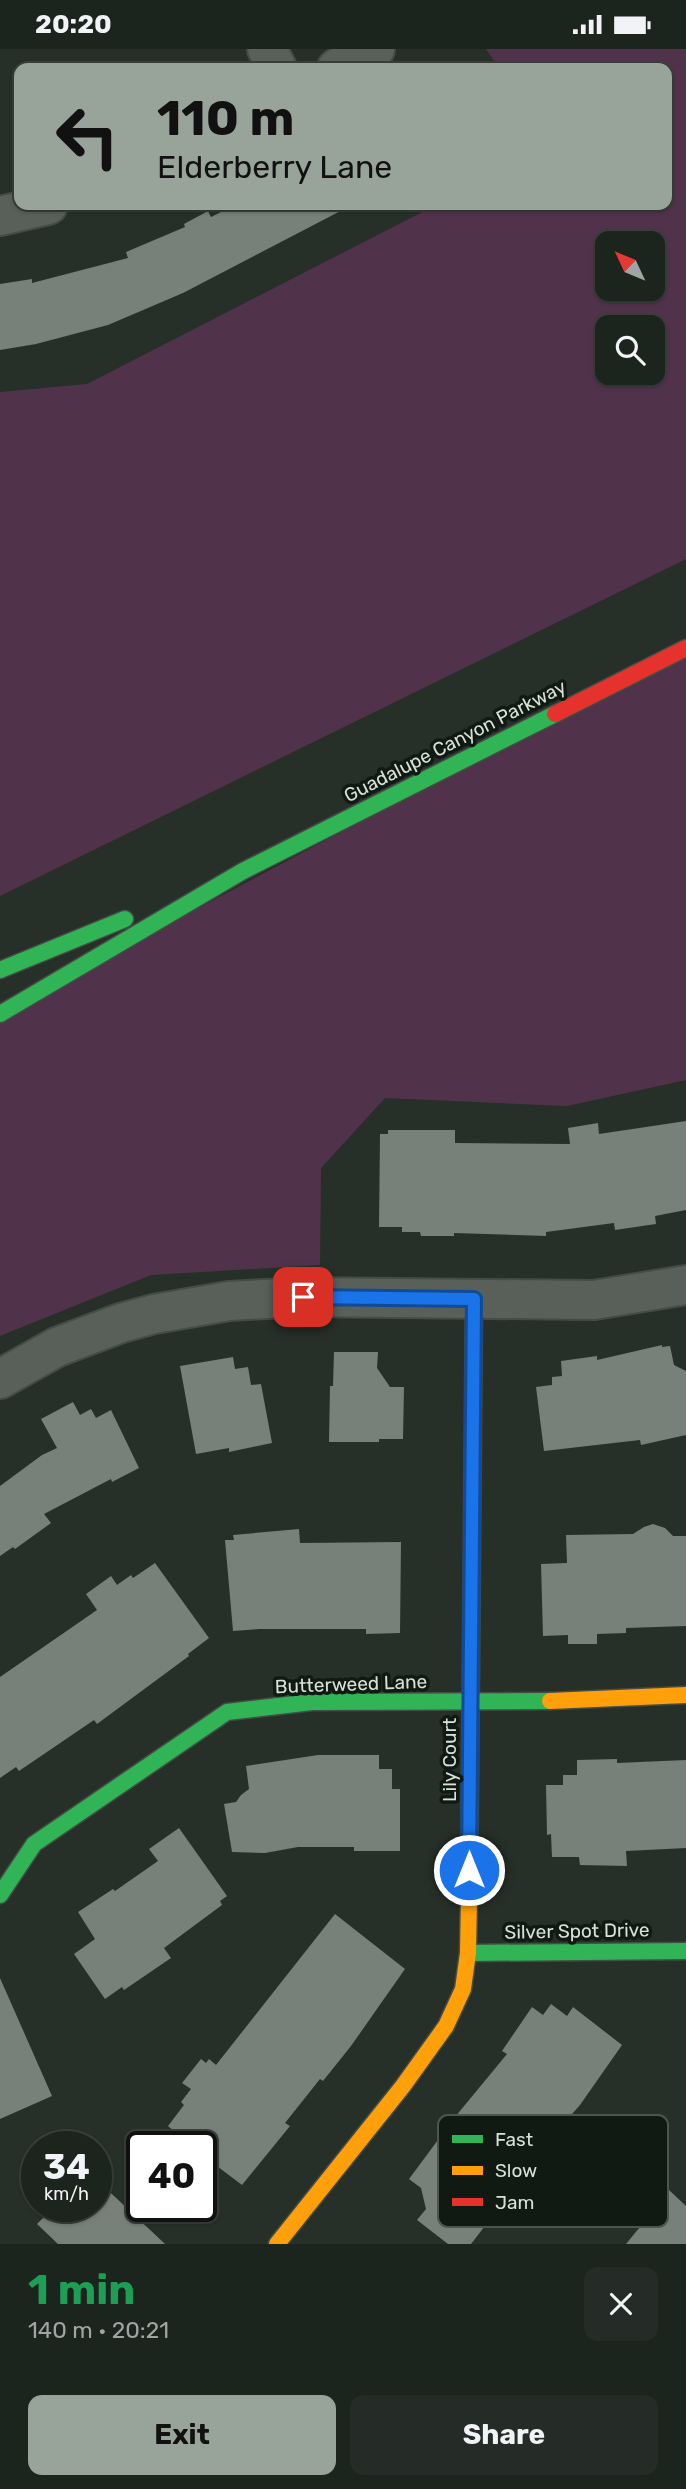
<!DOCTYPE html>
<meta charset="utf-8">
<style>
:root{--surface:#1c241e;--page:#252c27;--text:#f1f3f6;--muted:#a0a4a4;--line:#3a413c;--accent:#98a39a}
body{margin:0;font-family:Rubik,sans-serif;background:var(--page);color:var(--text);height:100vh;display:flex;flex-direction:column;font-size:26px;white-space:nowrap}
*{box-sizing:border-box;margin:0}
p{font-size:23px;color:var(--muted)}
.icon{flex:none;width:38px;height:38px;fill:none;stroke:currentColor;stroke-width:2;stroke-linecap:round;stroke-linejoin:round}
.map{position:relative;height:2195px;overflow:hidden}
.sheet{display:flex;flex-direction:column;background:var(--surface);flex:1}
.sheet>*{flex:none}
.banner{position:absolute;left:14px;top:14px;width:658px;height:147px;border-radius:14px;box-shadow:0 2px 5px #0004,0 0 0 2px var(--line);background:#98a39a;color:#111;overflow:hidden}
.needle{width:46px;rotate:314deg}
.fabs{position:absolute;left:595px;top:182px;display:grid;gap:14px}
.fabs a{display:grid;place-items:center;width:70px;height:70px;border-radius:14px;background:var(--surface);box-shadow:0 2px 5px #0004,0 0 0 2px var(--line);font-size:35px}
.speed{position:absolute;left:21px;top:2082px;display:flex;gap:14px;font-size:35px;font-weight:700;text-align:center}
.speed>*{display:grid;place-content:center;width:91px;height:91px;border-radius:50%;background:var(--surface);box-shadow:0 2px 5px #0004,0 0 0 2px var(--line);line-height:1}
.speed small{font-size:18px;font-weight:400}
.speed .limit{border:4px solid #111;border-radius:10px;background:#fff;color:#111}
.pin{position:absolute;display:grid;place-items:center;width:60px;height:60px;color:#fff;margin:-30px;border-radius:14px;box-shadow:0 4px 10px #0006}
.me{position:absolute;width:77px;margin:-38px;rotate:0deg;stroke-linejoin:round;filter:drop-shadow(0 0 5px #0008)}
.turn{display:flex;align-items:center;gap:24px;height:147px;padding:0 28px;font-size:32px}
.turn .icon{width:91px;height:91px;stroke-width:2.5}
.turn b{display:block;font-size:49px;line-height:60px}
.round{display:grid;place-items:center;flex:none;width:74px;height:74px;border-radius:14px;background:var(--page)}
.summary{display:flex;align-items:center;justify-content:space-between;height:119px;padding:0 28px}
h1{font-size:42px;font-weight:700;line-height:52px;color:#1e9e55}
.button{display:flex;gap:14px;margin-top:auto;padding:14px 28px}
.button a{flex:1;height:80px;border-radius:14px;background:var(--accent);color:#111;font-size:28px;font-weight:700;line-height:80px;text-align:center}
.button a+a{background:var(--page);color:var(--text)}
.status{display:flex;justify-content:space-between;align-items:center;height:49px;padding:0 35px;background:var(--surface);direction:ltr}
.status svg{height:19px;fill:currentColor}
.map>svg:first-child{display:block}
.green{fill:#51324b;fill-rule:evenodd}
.building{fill:#778079}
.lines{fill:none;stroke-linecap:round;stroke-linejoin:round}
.street-casing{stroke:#434c45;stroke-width:42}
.fast-casing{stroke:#434c45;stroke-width:19}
.slow-casing{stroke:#434c45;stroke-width:19}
.jam-casing{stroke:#434c45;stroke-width:19}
.street{stroke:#59605a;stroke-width:38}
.fast{stroke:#30b455;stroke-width:16}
.slow{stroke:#ff9f0a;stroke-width:16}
.jam{stroke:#e5322d;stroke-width:16}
.route-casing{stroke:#114b97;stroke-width:18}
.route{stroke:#1a73e8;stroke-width:12}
.labels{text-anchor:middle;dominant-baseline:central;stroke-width:7;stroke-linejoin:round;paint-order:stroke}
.street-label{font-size:19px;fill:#d6e1d8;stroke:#111913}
.key{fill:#111913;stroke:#4c554e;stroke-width:2}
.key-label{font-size:19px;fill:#d6e1d8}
</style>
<div class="status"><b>20:20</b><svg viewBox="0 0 49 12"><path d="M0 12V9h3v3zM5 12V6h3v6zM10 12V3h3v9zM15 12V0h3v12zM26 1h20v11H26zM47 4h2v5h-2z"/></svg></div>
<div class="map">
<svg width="686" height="2195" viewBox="0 0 686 2195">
<rect width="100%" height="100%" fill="#263028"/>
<!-- green -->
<g class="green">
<path d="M 486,0 L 686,0 L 686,510 L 0,847 L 0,343 L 87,335 L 436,156 L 667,156 L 667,19 L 499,19 ZM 607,194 L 653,194 L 653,240 L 607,240 ZM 607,278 L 653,278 L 653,324 L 607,324 Z"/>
<polygon points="686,599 686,1031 567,1057 385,1049 321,1119 320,1216 151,1226 0,1287 0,965"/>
</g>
<!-- building -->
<g class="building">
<polygon points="235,156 352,156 183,244 108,276 36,295 0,301 0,235 32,230 32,234 128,209 126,203 185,178 184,175 208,162 211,168"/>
<polygon points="686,1072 686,1161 655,1167 656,1175 615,1181 614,1174 546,1183 546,1187 454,1184 454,1187 421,1187 420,1183 402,1183 402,1178 379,1178 380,1085 388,1085 388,1081 455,1081 455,1094 570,1095 568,1079 598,1074 599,1085"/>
<polygon points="662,1296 662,1298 670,1297 674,1316 686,1322 686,1386 641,1396 640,1391 544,1402 536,1338 552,1336 552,1328 562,1327 561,1312 597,1307 597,1311"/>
<polygon points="334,1303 378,1303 377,1319 390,1338 404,1338 403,1390 379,1390 379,1393 329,1393 330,1337 333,1337"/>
<polygon points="233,1308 235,1320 248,1318 251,1336 261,1335 272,1394 229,1403 229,1399 196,1405 180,1317"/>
<polygon points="73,1353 80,1366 91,1360 96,1369 111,1361 139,1419 112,1433 111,1430 44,1465 51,1474 15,1500 13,1498 0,1507 0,1437 42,1406 57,1399 41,1370"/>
<polygon points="653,1475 665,1479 673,1487 686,1487 686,1577 626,1579 626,1584 597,1585 597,1595 568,1595 568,1586 543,1587 541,1515 567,1514 566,1486 633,1485 644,1478"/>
<polygon points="299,1480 300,1494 401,1493 400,1584 366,1585 366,1580 259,1580 233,1582 225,1491 234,1491 233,1486"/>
<polygon points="155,1514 209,1589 188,1605 189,1607 97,1675 94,1671 19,1722 16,1718 0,1729 0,1628 97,1561 86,1545 111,1527 117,1536 131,1526 133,1529"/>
<polygon points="318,1706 379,1706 379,1720 392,1720 392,1740 400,1740 400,1802 354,1802 354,1798 298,1798 265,1804 232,1803 224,1755 236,1753 241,1746 249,1740 246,1717"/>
<polygon points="617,1710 617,1714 686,1711 686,1799 626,1802 627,1817 580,1816 579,1808 552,1808 551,1785 547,1786 546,1736 563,1736 563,1726 577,1726 577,1711"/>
<polygon points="179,1779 227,1847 220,1852 222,1856 164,1899 171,1909 124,1941 122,1938 105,1950 74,1905 95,1890 78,1863 113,1840 115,1842 158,1812 149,1800"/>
<polygon points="335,1865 405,1920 351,1997 323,2032 320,2030 285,2074 290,2077 242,2136 201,2105 201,2098 192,2098 168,2077 184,2056 181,2053 191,2040 182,2034 201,2010 206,2014 209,2010 216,2016"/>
<polygon points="0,1929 52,2047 0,2070"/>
<polygon points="551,1955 567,1967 573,1958 622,1996 580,2056 549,2091 547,2089 503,2143 508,2147 471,2195 448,2195 417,2171 426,2160 421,2139 409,2130 455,2068 507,2005 502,2002 532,1958 543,1966"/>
<polygon points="96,2130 165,2195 58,2195 37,2175 54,2158 96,2158"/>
<polygon points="660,2137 667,2144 669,2141 686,2157 686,2195 626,2195 649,2167 640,2158"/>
</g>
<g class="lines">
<defs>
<g id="street">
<polyline points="267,0 277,19"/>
<polyline points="337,19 375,0"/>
<polyline points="0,167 48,156"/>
<polyline points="0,1330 57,1298 121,1274 154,1265 229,1252 303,1248 594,1251 686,1236"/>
</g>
<g id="fast">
<polyline points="0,921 125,870"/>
<polyline points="0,965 243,822 555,665"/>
<polyline points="0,1846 34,1795 227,1663 312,1653 550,1652"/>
<polyline points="469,1848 474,1250"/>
<polyline points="468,1904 686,1902"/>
</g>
<g id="slow">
<polyline points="550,1652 686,1646"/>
<polyline points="277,2195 403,2037 446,1977 463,1940 468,1904 469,1848"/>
</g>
<polyline id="jam" points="555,665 686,599"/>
</defs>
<!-- street casing -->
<use href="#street" class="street-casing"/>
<!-- fast casing -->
<use href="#fast" class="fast-casing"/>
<!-- slow casing -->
<use href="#slow" class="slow-casing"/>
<!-- jam casing -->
<use href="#jam" class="jam-casing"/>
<!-- street -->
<use href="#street" class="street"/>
<!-- fast -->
<use href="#fast" class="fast"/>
<!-- slow -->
<use href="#slow" class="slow"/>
<!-- jam -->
<use href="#jam" class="jam"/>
</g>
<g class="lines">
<defs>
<polyline id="route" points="303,1248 474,1250 469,1821"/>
</defs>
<!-- route casing -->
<use href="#route" class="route-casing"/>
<!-- route -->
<use href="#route" class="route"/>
</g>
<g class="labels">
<!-- street labels -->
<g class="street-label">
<text transform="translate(455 692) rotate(-27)">Guadalupe Canyon Parkway</text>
<text transform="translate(351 1635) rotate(-2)">Butterweed Lane</text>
<text transform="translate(449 1711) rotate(-90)">Lily Court</text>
<text transform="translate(577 1882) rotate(-1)">Silver Spot Drive</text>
</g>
</g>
<!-- legend -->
<rect x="438" y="2066" width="230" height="112" rx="10" class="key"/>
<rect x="452" y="2086" width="31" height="8" fill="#30b455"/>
<rect x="452" y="2117" width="31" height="9" fill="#ff9f0a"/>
<rect x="452" y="2149" width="31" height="8" fill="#e5322d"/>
<g class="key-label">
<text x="495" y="2097">Fast</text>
<text x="495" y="2128">Slow</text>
<text x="495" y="2160">Jam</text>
</g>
</svg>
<div class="fabs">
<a><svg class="needle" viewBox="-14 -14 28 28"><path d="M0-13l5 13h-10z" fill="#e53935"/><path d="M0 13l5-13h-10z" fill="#a0a4a4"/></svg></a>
<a><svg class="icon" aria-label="search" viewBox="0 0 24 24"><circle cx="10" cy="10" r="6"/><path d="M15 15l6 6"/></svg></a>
</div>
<div class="speed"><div>34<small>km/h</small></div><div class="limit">40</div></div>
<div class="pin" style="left:303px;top:1248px;background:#d93025"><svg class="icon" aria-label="arrive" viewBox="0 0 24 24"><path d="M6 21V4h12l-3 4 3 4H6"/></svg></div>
<svg class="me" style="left:469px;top:1821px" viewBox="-20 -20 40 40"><circle r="17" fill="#1a73e8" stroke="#fff" stroke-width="3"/><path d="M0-11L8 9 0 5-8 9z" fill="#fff"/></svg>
<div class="banner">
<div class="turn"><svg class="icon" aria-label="left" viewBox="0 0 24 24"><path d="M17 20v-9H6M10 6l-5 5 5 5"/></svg><div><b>110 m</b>Elderberry Lane</div></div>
</div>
</div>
<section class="sheet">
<div class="summary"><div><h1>1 min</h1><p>140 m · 20:21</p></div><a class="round"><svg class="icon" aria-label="close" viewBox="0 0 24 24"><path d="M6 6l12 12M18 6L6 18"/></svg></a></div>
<div class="button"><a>Exit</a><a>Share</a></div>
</section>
